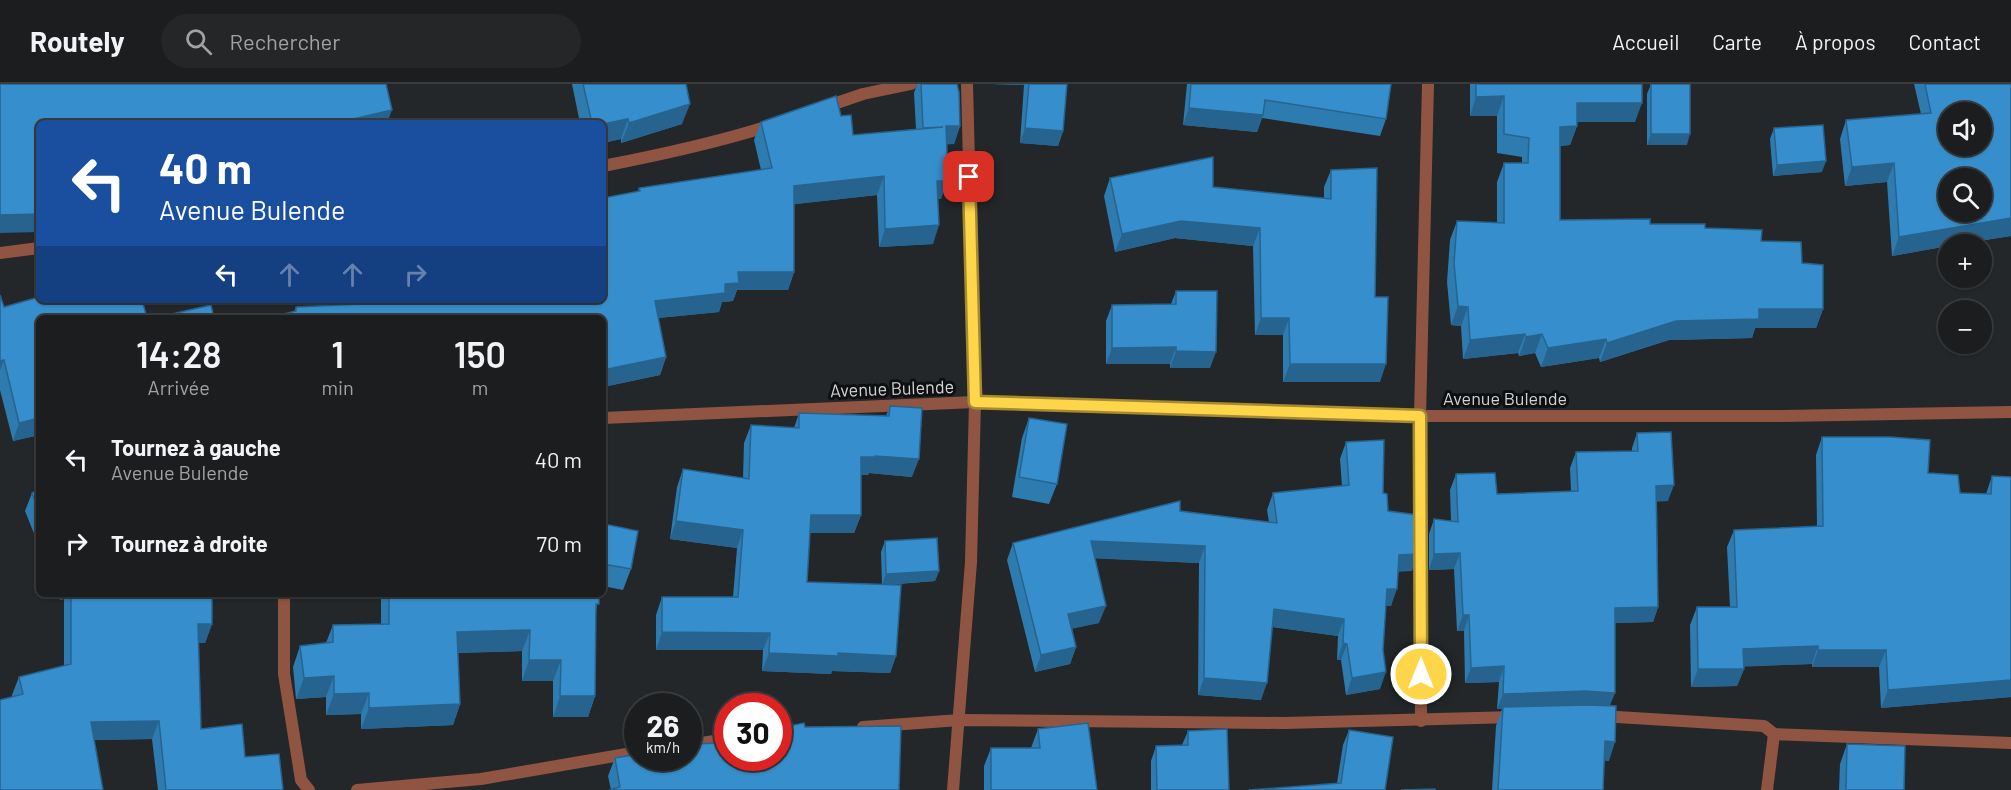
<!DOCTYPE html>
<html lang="fr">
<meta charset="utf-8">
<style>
:root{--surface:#1b1d1f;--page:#242628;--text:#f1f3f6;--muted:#a0a2a4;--line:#393b3d}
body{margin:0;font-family:Barlow,sans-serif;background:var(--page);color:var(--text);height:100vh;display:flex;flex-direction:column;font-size:22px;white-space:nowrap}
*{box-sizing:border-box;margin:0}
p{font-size:20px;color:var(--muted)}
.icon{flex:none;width:33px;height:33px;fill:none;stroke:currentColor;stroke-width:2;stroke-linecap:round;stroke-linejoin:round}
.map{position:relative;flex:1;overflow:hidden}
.panel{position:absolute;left:36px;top:231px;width:570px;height:282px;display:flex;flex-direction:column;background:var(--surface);border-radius:9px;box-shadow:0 2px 4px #0004,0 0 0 2px var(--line)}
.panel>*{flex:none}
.guide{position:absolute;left:36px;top:36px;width:570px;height:183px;border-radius:9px;box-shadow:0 2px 4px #0004,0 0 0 2px var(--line);background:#1a4fa0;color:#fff;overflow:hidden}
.fabs{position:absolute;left:1938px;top:18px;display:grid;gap:12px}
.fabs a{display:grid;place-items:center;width:54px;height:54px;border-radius:50%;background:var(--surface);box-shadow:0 2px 4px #0004,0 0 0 2px var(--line);font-size:30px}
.speed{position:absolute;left:624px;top:609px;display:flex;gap:12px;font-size:30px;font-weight:700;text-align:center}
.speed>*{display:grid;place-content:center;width:78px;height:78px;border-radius:50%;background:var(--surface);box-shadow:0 2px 4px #0004,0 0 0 2px var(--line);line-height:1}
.speed small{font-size:15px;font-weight:400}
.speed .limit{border:9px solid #d22;background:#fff;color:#111}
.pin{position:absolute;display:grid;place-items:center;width:51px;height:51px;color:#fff;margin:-26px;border-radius:12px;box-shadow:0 3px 9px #0006}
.me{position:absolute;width:66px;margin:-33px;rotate:0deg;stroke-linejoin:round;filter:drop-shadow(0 0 4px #0008)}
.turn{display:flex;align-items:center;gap:21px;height:126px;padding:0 24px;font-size:27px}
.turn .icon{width:78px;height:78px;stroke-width:2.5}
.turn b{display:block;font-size:42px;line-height:51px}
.lanes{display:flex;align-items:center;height:57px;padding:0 24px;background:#0003;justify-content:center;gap:30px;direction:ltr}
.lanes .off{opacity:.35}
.eta{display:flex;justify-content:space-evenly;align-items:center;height:102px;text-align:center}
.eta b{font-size:36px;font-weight:600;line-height:42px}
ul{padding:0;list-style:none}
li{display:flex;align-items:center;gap:18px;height:84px;padding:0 24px}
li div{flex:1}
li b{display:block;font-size:22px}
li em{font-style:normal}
header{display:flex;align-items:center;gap:36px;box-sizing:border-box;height:84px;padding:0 30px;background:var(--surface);border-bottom:2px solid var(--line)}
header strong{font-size:28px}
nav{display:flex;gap:33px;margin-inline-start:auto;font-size:21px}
.search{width:420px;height:54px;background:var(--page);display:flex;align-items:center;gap:15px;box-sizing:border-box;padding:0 21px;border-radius:33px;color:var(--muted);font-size:22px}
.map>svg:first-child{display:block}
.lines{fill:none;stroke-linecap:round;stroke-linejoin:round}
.street{stroke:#8f5542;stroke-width:12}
.wall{fill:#2e7baf}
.shaded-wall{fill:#26648f}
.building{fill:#368fcc;stroke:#26648f;stroke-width:1.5;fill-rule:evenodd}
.route-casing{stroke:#a68a30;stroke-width:15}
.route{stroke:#ffd54a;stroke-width:10}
.labels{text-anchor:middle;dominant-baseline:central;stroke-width:6;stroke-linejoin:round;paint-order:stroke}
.street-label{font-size:18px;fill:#d1d4d5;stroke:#0e0f11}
</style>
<header>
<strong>Routely</strong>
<div class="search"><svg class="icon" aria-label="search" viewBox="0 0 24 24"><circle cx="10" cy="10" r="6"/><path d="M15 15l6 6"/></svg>Rechercher</div>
<nav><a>Accueil</a><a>Carte</a><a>À propos</a><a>Contact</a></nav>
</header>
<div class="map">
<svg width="2011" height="706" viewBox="0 0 2011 706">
<rect width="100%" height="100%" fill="#242729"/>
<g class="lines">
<!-- street -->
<g class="street">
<polyline points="822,24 863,10 911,0"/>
<path d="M 603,82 C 660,71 716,59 772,41"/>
<polyline points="0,169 39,164"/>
<polyline points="603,334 975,318 1420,332 1783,332 2011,328"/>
<polyline points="284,510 284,590 301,696 309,706"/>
<polyline points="1601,632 1764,642 1774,650 2011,659"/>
<polyline points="1421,637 1420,332 1428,0"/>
<polyline points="863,643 960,636 1284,639 1515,633"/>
<polyline points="688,661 728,655"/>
<polyline points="357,706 481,695 638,668"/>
<polyline points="953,706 971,478 975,318 967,0"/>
<polyline points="1767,706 1774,650"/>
</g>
</g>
<!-- wall -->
<g class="wall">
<polygon points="572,0 686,0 682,40 621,59 621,55 603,59 603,39 580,39"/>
<polygon points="917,0 957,0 960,42 954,60 947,60 941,115 938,115 933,160 879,163 877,111 794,120 794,188 788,206 737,206 733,217 722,218 719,228 658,234 666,273 660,291 603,303 603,234 294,228 296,223 390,218 390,216 603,216 639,104 761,86 754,56 761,38 841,32 853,51 916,45 914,9"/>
<polygon points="992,0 1067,0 1063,47 1058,62 1020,59 1024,1"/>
<polygon points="1187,0 1391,0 1386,35 1380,52 1262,34 1257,48 1183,41"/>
<polygon points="1470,0 1642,0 1635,38 1577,38 1577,42 1570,61 1560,62 1560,136 1705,144 1761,157 1802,179 1823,225 1816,244 1755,244 1752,254 1669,256 1600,278 1599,274 1541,283 1535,269 1519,272 1518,269 1463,275 1461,242 1451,241 1447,198 1450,156 1457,137 1497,139 1497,98 1504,79 1522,79 1522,73 1497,69 1497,32 1470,32"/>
<polygon points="1651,0 1687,61 1647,61 1647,10"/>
<polygon points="1914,0 2011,0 2011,152 1959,160 1948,160 1948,162 1892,172 1887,98 1845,102 1840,55 1846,36 1921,30"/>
<polygon points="1774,44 1822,88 1773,92 1770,55"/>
<polygon points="1331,86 1375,213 1380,298 1283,298 1283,251 1255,251 1253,162 1175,154 1115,168 1104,112 1110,94 1213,103 1324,114 1324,103"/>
<polygon points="1176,207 1210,284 1170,284 1170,280 1106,280 1106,237 1112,221 1171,220"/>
<polygon points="0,211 39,351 13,357 0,306"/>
<polygon points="890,322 912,393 869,389 868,391 861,391 861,431 854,449 810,449 807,498 882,501 881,468 885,457 939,487 935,497 886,501 896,572 890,589 832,587 831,590 762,587 763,566 656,566 656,531 662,513 733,513 737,464 670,455 677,403 683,385 743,394 744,359 751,341 794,344 799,329 886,332"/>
<polygon points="1029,334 1057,400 1049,420 1012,413 1022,354"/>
<polygon points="1637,349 1668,417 1657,417 1658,523 1653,538 1615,539 1610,622 1609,677 1604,676 1603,706 1492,706 1496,642 1502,625 1497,625 1499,598 1465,599 1464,547 1457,547 1454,485 1429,486 1429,450 1434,435 1451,437 1450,406 1456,390 1497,410 1571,407 1570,384 1576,368 1632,367 1632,364"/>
<polygon points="1822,353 1928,389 1960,409 1986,410 1992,392 2011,393 2011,613 1881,624 1879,583 1812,583 1812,580 1743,582 1744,585 1737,602 1691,603 1690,541 1697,523 1730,523 1727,463 1734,446 1817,443 1816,371"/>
<polygon points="603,358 604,440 631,485 623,506 603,502"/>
<polygon points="1346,358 1383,409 1388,427 1412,487 1398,487 1391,522 1386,522 1380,605 1346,611 1341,576 1337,576 1338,552 1272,543 1261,616 1198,611 1199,479 1095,474 1099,539 1072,544 1076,563 1070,580 1035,588 1007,476 1013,459 1180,427 1269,438 1267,426 1273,409 1342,402 1340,375"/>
<polygon points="39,406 39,462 25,427 32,409"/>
<polygon points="58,510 212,510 212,540 205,559 198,559 201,645 245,673 283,706 158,706 152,655 94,656 12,613 12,611 19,593 64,582 64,515 60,516"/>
<polygon points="381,510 599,510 596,528 595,612 588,633 553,633 553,597 522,597 522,567 458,569 460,620 453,641 361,645 361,630 326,631 326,613 296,615 293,583 300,562 326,559 333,541 381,540"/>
<polygon points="805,643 899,706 611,706 608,692 615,674 728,674"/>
<polygon points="1038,645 1097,706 984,706 984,682 991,664 1031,664"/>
<polygon points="1349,646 1385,706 1337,699 1343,661"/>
<polygon points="1188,647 1229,706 1151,706 1151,677 1156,662 1182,661"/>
<polygon points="1847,660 1904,706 1839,706 1840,680"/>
</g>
<!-- shaded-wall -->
<g class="shaded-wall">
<polygon points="992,0 1025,0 1024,1"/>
<polygon points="1504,12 1497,32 1470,32 1476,13"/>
<polygon points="1577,19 1642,19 1635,38 1570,38"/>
<polygon points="690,20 682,40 621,59 629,39"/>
<polygon points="1189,24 1263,31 1257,48 1183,41"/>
<polygon points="392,26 387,39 336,39"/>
<polygon points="628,35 621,55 603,59 603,40"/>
<polygon points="946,42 960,42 954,60 940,61"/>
<polygon points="1577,42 1570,61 1553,62 1560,43"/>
<polygon points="1025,44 1063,47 1058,62 1020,59"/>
<polygon points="1651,50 1690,50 1687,61 1647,61"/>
<polygon points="1826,77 1822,88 1773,92 1777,81"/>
<polygon points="1894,79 1887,98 1845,102 1852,83"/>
<polygon points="884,92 877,111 788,121 794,102"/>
<polygon points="937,97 948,97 941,115 930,115"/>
<polygon points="39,130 39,148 0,149 0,131"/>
<polygon points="2011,134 2011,152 1959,160 1948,160 1948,162 1892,172 1899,153"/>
<polygon points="1181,137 1260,144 1253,162 1175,154 1115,168 1122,150"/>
<polygon points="939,141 933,160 879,163 885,145"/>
<polygon points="738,188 794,188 788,206 737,206 733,217 722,218 719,228 648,235 655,217 725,200"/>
<polygon points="1458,222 1468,223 1461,242 1451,241"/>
<polygon points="1759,225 1823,225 1816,244 1755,244 1752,254 1669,256 1600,278 1607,259 1676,237"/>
<polygon points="1261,234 1289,234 1283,251 1255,251"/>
<polygon points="1525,250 1518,269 1463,275 1470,256"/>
<polygon points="1542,250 1535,269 1519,272 1526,253"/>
<polygon points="1606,255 1599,274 1541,283 1548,264"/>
<polygon points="1176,263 1170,280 1106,280 1112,264"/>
<polygon points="1176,267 1216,268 1210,284 1170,284"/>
<polygon points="666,273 660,291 603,303 603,286"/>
<polygon points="4,276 0,286 0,277"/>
<polygon points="1290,280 1386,280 1380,298 1283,298"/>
<polygon points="39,334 39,351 13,357 19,339"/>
<polygon points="875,372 919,375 912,393 869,389 868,391 854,391 861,373"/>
<polygon points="1674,401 1668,417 1651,418 1656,402"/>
<polygon points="811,431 861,431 854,449 805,449"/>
<polygon points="676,437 743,446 737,464 670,455"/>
<polygon points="1091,457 1205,462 1199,479 1085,474"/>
<polygon points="1460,469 1454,485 1429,486 1434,470"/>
<polygon points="1418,470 1412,487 1393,488 1399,471"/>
<polygon points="939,487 935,497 882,501 886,490"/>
<polygon points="1387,505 1397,505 1391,522 1381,522"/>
<polygon points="62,510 66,510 64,515 60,516"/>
<polygon points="1106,522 1099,539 1062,547 1068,530"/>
<polygon points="1658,523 1653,538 1610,539 1615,524"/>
<polygon points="1274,525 1344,535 1338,552 1267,542"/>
<polygon points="1463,531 1469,531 1464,547 1457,547"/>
<polygon points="198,540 212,540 205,559 191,559"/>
<polygon points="530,546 522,567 449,569 457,548"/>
<polygon points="662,548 770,549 763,566 656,566"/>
<polygon points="1343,559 1347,560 1341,576 1337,576"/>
<polygon points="1818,562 1812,580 1737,583 1743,565"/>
<polygon points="1076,563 1070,580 1035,588 1041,571"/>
<polygon points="1818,566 1886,566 1879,583 1812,583"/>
<polygon points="769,569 838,569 896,572 890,589 832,587 831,590 762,587"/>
<polygon points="529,576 561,576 553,597 522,597"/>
<polygon points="1504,582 1499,598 1465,599 1471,584"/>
<polygon points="1698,585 1744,585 1737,602 1691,603"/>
<polygon points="1386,588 1380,605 1346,611 1352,594"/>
<polygon points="334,592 326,613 296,615 304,594"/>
<polygon points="1204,594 1267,599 1261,616 1198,611"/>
<polygon points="2011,596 2011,613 1881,624 1888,606"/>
<polygon points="1585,607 1615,609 1609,624 1580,623 1497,625 1503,610"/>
<polygon points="369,609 361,630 326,631 334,610"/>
<polygon points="560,612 595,612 588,633 553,633"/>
<polygon points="460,620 453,641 361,645 369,624"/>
<polygon points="159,637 152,655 85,656 91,638"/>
<polygon points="1605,657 1615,658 1609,677 1598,676"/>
</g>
<!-- building -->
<g class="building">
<polygon points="0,0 386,0 392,26 336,39 39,39 39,130 0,131"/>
<polygon points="583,0 686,0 690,20 629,39 628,35 603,40 603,39 592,39"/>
<polygon points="921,0 957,0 959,8 960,42 946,42 948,97 937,97 939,141 885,145 884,92 794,102 794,188 738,188 739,199 725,200 725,209 655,217 666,273 603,286 603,234 268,234 296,227 296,223 401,218 401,216 603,216 603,114 640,107 639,104 772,84 761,38 836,12 841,32 851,31 853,51 943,43 923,44"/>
<polygon points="1029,0 1067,0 1063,47 1025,44"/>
<polygon points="1191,0 1391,0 1386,35 1265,16 1263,31 1189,24"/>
<polygon points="1476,0 1642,0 1642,19 1577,19 1577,42 1560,43 1560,136 1650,135 1650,140 1705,140 1705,144 1762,146 1761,157 1801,158 1802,179 1823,181 1823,225 1759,225 1759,235 1676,237 1607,259 1606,255 1548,264 1542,250 1526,253 1525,250 1470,256 1468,223 1458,222 1454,179 1457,137 1504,139 1504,79 1528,79 1529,54 1504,50 1504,12 1476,13"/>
<rect x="1651" y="0" width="39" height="50"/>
<path d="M 1925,0 L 2011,0 L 2011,134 L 1899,153 L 1894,79 L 1852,83 L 1846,36 L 1931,29 ZM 1948,28 L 1982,28 L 1982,62 L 1948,62 ZM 1948,94 L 1982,94 L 1982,128 L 1948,128 Z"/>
<polygon points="1823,41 1826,77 1777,81 1774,44"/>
<polygon points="1213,73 1213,103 1331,115 1331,86 1377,84 1375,213 1388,213 1386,280 1290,280 1289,234 1261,234 1260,144 1181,137 1122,150 1110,94"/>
<polygon points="1176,207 1217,207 1216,268 1176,267 1176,263 1112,264 1112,221 1176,220"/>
<polygon points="0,211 4,223 39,213 39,216 142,216 147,234 39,234 39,334 19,339 4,276 0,277"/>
<polygon points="211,221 214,234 155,234"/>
<polygon points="890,322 922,324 919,375 875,372 875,373 861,373 861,431 811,431 807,498 901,501 896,572 838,569 838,572 769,569 770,549 662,548 662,513 738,513 743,446 676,437 683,385 749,395 751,341 799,344 799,329 889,332"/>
<polygon points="1029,334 1067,340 1057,400 1019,393"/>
<polygon points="1671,348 1674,401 1656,402 1658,523 1615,524 1615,609 1585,607 1503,610 1504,582 1471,584 1469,531 1463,531 1460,469 1434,470 1434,435 1458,438 1456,390 1495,389 1497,410 1578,407 1576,368 1638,367 1637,349"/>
<polygon points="1822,353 1890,353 1930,356 1928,389 1958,391 1960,409 1991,410 1992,392 2011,393 2011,596 1888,606 1886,566 1818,566 1818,562 1743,565 1744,585 1698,585 1697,523 1737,523 1734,446 1823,442"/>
<polygon points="1384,356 1383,409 1387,410 1388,427 1418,431 1418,470 1399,471 1397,505 1387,505 1383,566 1386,588 1352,594 1347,560 1343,559 1344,535 1274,525 1267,599 1204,594 1205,462 1091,457 1106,522 1068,530 1076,563 1041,571 1013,459 1180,417 1180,427 1277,439 1273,409 1349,401 1346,358"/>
<polygon points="603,358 604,440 638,447 631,485 603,480"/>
<polygon points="39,406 39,428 32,409"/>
<polygon points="937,454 939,487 886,490 885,457"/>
<polygon points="71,510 212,510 212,540 198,540 201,645 242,640 245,673 279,670 283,706 166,706 159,637 91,638 103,706 0,706 0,616 23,610 19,593 71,580"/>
<polygon points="389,510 599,510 599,520 596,520 595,612 560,612 561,576 529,576 530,546 457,548 460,620 369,624 369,609 334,610 334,592 304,594 300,562 333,558 333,541 389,540"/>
<polygon points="1587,621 1616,622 1615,658 1605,657 1603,706 1498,706 1503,623"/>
<polygon points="804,639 805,643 901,642 899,706 609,706 620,703 615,674 638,670 638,674 688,674 688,660 728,659 728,674 778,674 778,644"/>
<polygon points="1088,639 1097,706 991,706 991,664 1040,664 1038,645"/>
<polygon points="1227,645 1229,706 1157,706 1156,662 1188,661 1188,647"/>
<polygon points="1349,646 1393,653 1385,706 1249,706 1341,699"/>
<polygon points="1847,660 1905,662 1904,706 1846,706"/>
<polygon points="1435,705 1435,706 1401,706"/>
</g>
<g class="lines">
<defs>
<polyline id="route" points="969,93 975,318 1420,332 1421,590"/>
</defs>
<!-- route casing -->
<use href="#route" class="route-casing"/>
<!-- route -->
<use href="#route" class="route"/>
</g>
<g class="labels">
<!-- street labels -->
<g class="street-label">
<text transform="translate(892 304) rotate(-2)">Avenue Bulende</text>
<text x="1505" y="314">Avenue Bulende</text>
</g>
</g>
</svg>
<div class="fabs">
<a><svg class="icon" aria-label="sound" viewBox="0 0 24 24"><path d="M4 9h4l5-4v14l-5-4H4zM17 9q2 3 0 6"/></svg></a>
<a><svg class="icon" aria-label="search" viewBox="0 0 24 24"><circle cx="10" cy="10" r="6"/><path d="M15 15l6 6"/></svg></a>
<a>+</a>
<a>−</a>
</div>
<div class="speed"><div>26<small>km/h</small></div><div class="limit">30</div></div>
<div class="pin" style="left:969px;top:93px;background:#d93025"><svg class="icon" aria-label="arrive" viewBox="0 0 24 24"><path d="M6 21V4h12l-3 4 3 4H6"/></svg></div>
<svg class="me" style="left:1421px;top:590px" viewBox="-20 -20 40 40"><circle r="17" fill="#ffd54a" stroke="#fff" stroke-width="3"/><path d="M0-11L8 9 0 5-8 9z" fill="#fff"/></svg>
<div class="guide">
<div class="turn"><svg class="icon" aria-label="left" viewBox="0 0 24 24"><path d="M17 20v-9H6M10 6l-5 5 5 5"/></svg><div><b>40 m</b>Avenue Bulende</div></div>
<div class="lanes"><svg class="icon" aria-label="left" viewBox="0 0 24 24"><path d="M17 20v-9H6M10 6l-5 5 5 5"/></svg><svg class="icon off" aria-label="ahead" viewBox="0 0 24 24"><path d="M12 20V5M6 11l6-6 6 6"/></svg><svg class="icon off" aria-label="ahead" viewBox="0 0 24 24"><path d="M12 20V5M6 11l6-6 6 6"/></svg><svg class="icon off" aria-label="right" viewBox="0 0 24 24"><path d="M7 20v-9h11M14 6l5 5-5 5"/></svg></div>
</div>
<section class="panel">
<div class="eta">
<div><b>14:28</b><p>Arrivée</p></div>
<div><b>1</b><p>min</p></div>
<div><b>150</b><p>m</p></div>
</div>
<ul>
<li><svg class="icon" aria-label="left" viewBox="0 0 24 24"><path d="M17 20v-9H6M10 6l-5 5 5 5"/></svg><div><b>Tournez à gauche</b><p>Avenue Bulende</p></div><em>40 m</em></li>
<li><svg class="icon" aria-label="right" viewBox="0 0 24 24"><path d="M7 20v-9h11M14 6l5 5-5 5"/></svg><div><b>Tournez à droite</b></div><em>70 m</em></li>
</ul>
</section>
</div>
